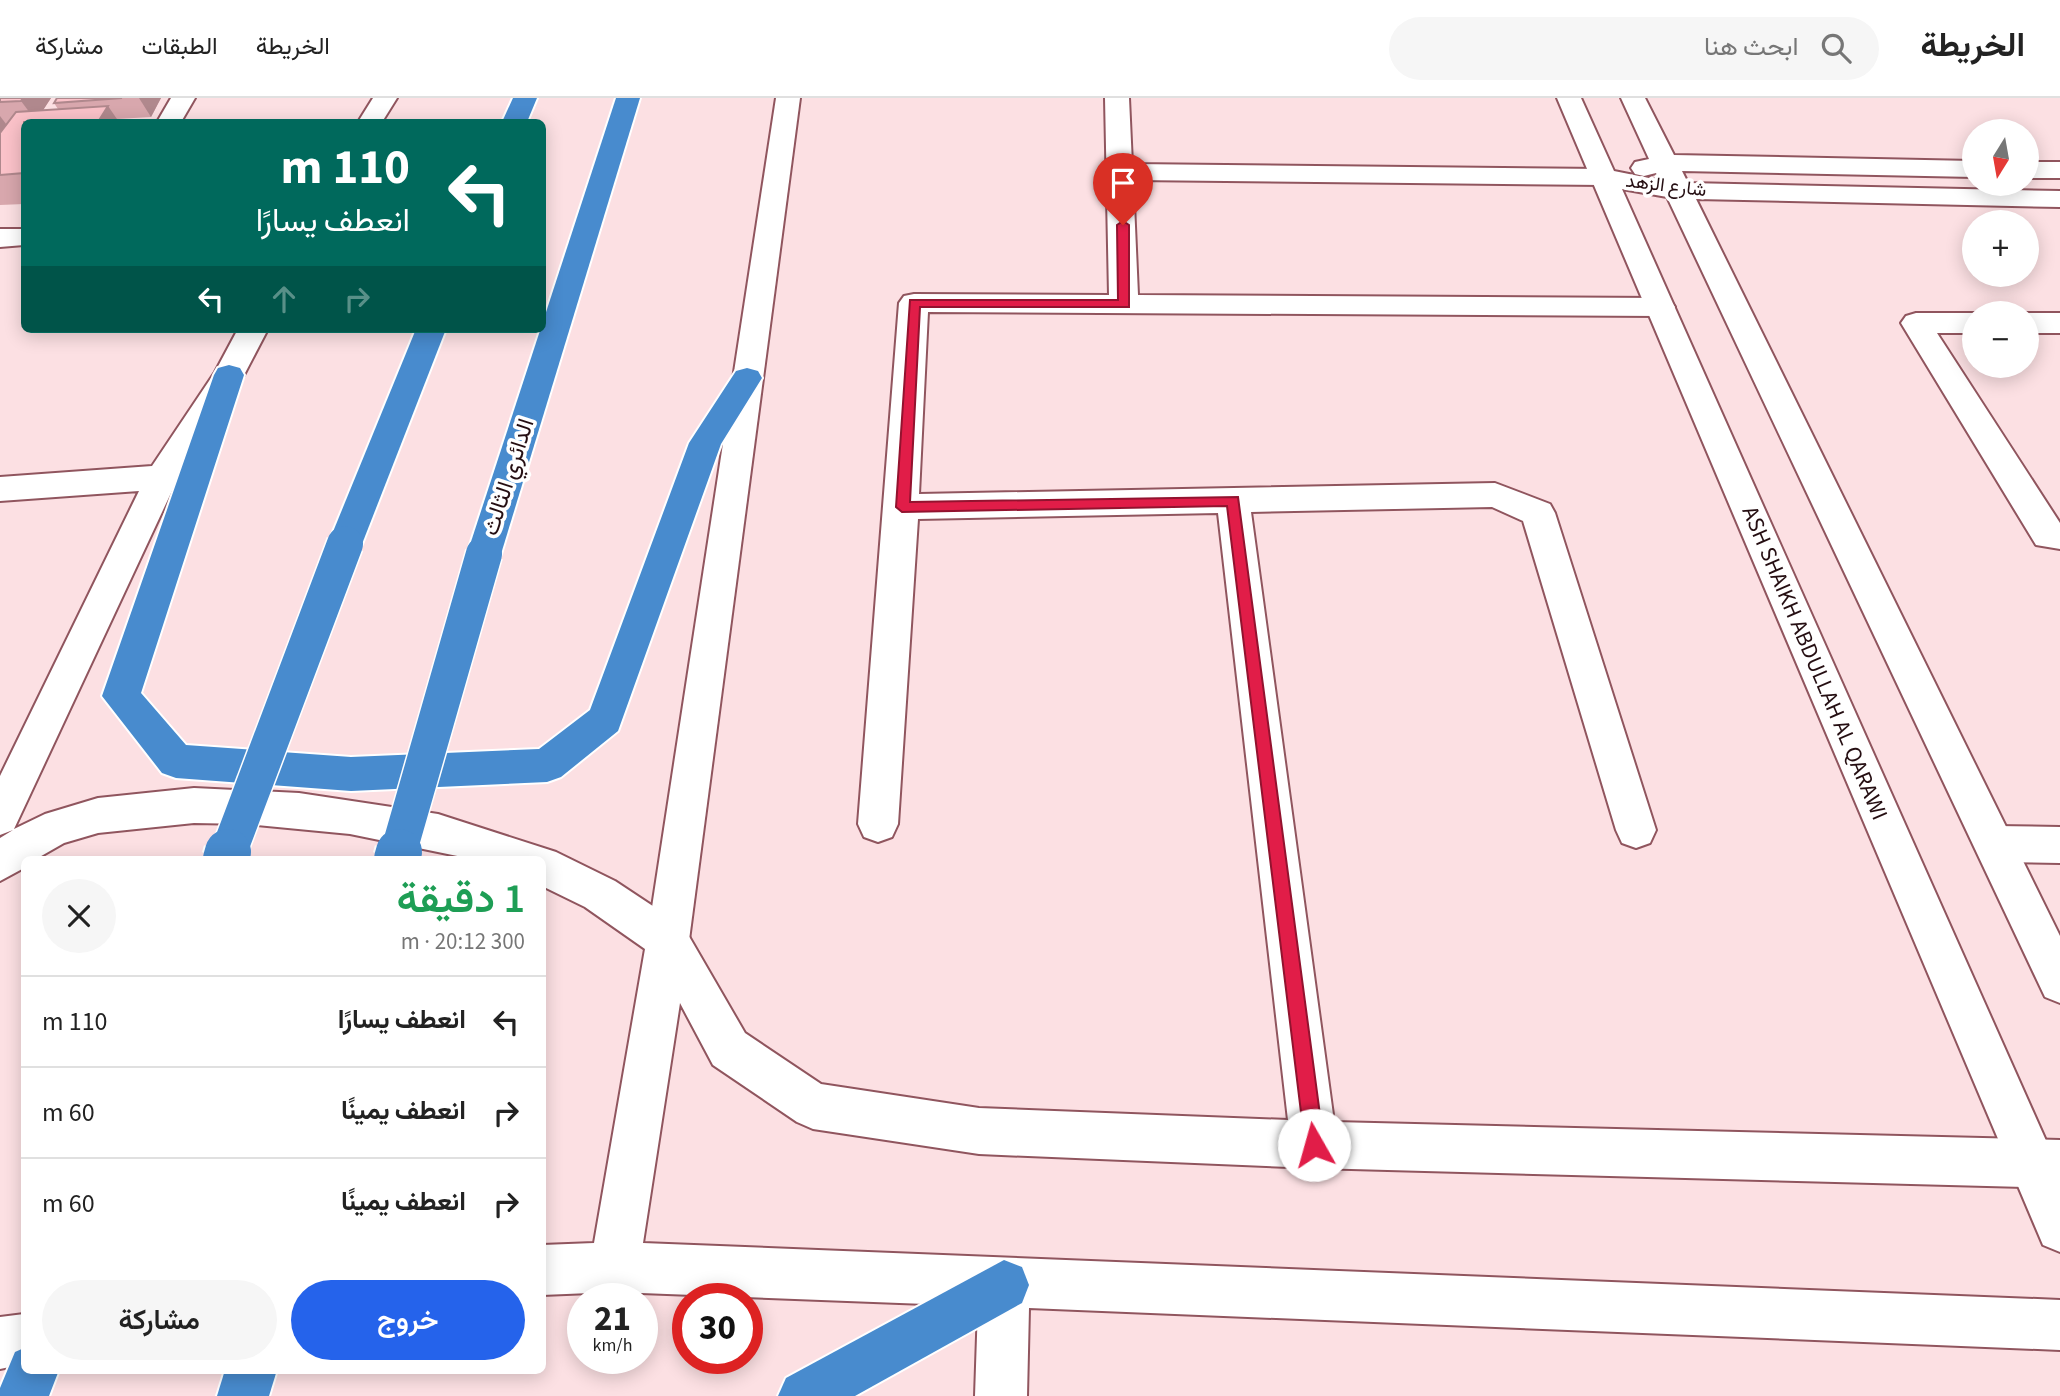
<!DOCTYPE html>
<html lang="ar">
<meta charset="utf-8">
<style>
:root{--surface:#fff;--page:#f6f6f6;--text:#222;--muted:#767676;--line:#e0e0e0;--accent:#2563eb}
body{margin:0;font-family:"Source Sans 3",Vazirmatn,sans-serif;background:var(--page);color:var(--text);direction:rtl;height:100vh;display:flex;flex-direction:column;font-size:26px;white-space:nowrap}
*{box-sizing:border-box;margin:0}
p{font-size:23px;color:var(--muted)}
.icon{flex:none;width:38px;height:38px;fill:none;stroke:currentColor;stroke-width:2;stroke-linecap:round;stroke-linejoin:round}
.map{position:relative;flex:1;overflow:hidden;direction:ltr}
.panel{position:absolute;left:21px;top:758px;width:525px;height:518px;display:flex;flex-direction:column;background:var(--surface);border-radius:10px;box-shadow:0 4px 18px #0003;direction:rtl}
.panel>*{flex:none}
.guide{position:absolute;left:21px;top:21px;width:525px;height:214px;border-radius:10px;box-shadow:0 4px 18px #0003;direction:rtl;background:#00695c;color:#fff;overflow:hidden}
.needle{width:46px;rotate:191deg}
.controls{position:absolute;left:1962px;top:21px;display:grid;gap:14px}
.controls a{display:grid;place-items:center;width:77px;height:77px;border-radius:50%;background:var(--surface);box-shadow:0 4px 18px #0003;font-size:35px}
.speed{position:absolute;left:567px;top:1185px;display:flex;gap:14px;font-size:35px;font-weight:700;text-align:center}
.speed>*{display:grid;place-content:center;width:91px;height:91px;border-radius:50%;background:var(--surface);box-shadow:0 4px 18px #0003;line-height:1}
.speed small{font-size:18px;font-weight:400}
.speed .limit{border:10px solid #d22;background:#fff;color:#111}
.pin{position:absolute;display:grid;place-items:center;width:60px;height:60px;color:#fff;margin:-72px -30px;border-radius:50% 50% 50% 0;rotate:-45deg;box-shadow:0 0 7px #0007}
.pin .icon{rotate:45deg}
.me{position:absolute;width:77px;margin:-38px;rotate:353deg;stroke-linejoin:round;filter:drop-shadow(0 0 5px #0008)}
.turn{display:flex;align-items:center;gap:24px;height:147px;padding:0 21px;font-size:32px}
.turn .icon{width:91px;height:91px;stroke-width:2.5}
.turn b{display:block;font-size:49px;line-height:60px}
.lanes{display:flex;align-items:center;height:66px;padding:0 21px;background:#0003;justify-content:center;gap:35px;direction:ltr}
.lanes .off{opacity:.35}
.round{display:grid;place-items:center;flex:none;width:74px;height:74px;border-radius:37px;background:var(--page)}
.summary{display:flex;align-items:center;justify-content:space-between;height:119px;padding:0 21px}
h1{font-size:42px;font-weight:600;line-height:52px;color:#1e9e55}
.primary-button{display:flex;gap:14px;margin-top:auto;padding:14px 21px}
.primary-button a{flex:1;height:80px;border-radius:42px;background:var(--accent);color:#fff;font-size:28px;font-weight:600;line-height:80px;text-align:center}
.primary-button a+a{background:var(--page);color:var(--text)}
ul{padding:0;list-style:none}
li{display:flex;align-items:center;gap:21px;height:91px;padding:0 21px;border-top:2px solid var(--line)}
li div{flex:1}
li b{display:block;font-size:26px}
li em{font-style:normal}
header{display:flex;align-items:center;gap:42px;box-sizing:border-box;height:98px;padding:0 35px;background:var(--surface);border-bottom:2px solid var(--line)}
header strong{font-size:33px}
nav{display:flex;gap:38px;margin-inline-start:auto;font-size:24px}
.search{width:490px;height:63px;background:var(--page);display:flex;align-items:center;gap:18px;box-sizing:border-box;padding:0 24px;border-radius:38px;color:var(--muted);font-size:26px}
.map>svg:first-child{display:block}
.lines{fill:none;stroke-linecap:round;stroke-linejoin:round}
.street-casing{stroke:#90555e;stroke-width:4}
.secondary-casing{stroke:#90555e;stroke-width:4}
.highway-casing{stroke:#fff;stroke-width:4}
.street{fill:#fff;fill-rule:evenodd}
.secondary{fill:#fff;fill-rule:evenodd}
.highway{fill:#488bce;fill-rule:evenodd}
.highway-bridge-far1-casing{stroke:#fff;stroke-width:39;stroke-linecap:butt}
.highway-bridge-casing{stroke:#fff;stroke-width:50;stroke-linecap:butt}
.highway-bridge-far1{stroke:#488bce;stroke-width:36}
.highway-bridge{stroke:#488bce;stroke-width:46}
.wall{fill:#d8a7ad}
.shaded-wall{fill:#b0888d}
.building{fill:#fbc2c9;stroke:#b0888d;stroke-width:2}
.route{fill:#e11d48;stroke:#92132f;stroke-width:2}
.labels{text-anchor:middle;dominant-baseline:central;stroke-width:7;stroke-linejoin:round;paint-order:stroke}
.far-street-label{font-size:19px;fill:#250e12;stroke:#fff}
.street-label{font-size:23px;fill:#250e12;stroke:#fff}
</style>
<header>
<strong>الخريطة</strong>
<div class="search"><svg class="icon" aria-label="search" viewBox="0 0 24 24"><circle cx="10" cy="10" r="6"/><path d="M15 15l6 6"/></svg>ابحث هنا</div>
<nav><a>الخريطة</a><a>الطبقات</a><a>مشاركة</a></nav>
</header>
<div class="map">
<svg width="2060" height="1298" viewBox="0 0 2060 1298">
<rect width="100%" height="100%" fill="#fce0e3"/>
<g class="lines">
<defs>
<g id="street">
<polygon points="171,0 195,0 181,24 157,24"/>
<polygon points="1105,0 1129,0 1132,66 1603,71 1612,73 1616,79 1612,85 1603,87 1133,82 1138,197 1660,200 1670,202 1675,209 1670,216 1660,218 928,214 919,396 1495,385 1550,406 1555,415 1656,732 1650,745 1636,750 1622,745 1616,732 1523,423 1492,409 1251,414 1334,1024 2060,1042 2060,1090 1314,1070 979,1056 813,1031 797,1024 713,967 680,905 643,1145 2060,1202 2060,1252 1029,1210 1027,1298 975,1298 978,1208 615,1194 542,1197 542,1147 594,1145 645,851 585,809 542,788 542,761 472,761 350,736 247,726 194,725 98,735 64,745 36,761 24,761 24,770 0,783 0,740 13,732 0,737 0,678 139,393 0,403 0,379 152,368 215,274 238,231 268,231 244,277 177,382 14,731 45,716 98,700 194,690 299,695 438,716 556,754 615,783 683,828 745,935 821,986 979,1010 1288,1022 1218,415 918,421 898,726 892,739 878,744 864,739 858,726 899,205 904,198 914,196 1109,197"/>
<polygon points="0,131 24,131 24,147 0,149"/>
<polygon points="1916,215 1974,215 1974,235 1937,235 2060,425 2060,451 2036,447 1901,225 1906,218"/>
<rect x="2026" y="215" width="34" height="20"/>
<polygon points="1995,728 2060,729 2060,765 1995,764 1981,759 1975,746 1981,733"/>
<polygon points="24,1216 24,1266 0,1271 0,1219"/>
</g>
<g id="secondary">
<polygon points="373,0 397,0 382,24 358,24"/>
<polygon points="776,0 800,0 689,842 683,856 668,862 653,856 647,842"/>
<polygon points="1557,0 1581,0 1614,73 1659,82 1656,75 1644,78 1635,76 1631,70 1635,64 1649,61 1621,0 1645,0 1674,57 1974,63 1974,79 1682,73 1688,85 2060,93 2060,109 1696,101 2060,838 2060,905 2045,899 1667,99 1622,91 2060,1074 2060,1154 2043,1147"/>
<rect x="2026" y="64" width="34" height="16"/>
</g>
<g id="highway">
<polygon points="513,0 537,0 527,24 502,24"/>
<polygon points="616,0 640,0 501,456 496,465 484,469 472,465 467,456"/>
<polygon points="416,231 446,231 362,446 357,455 345,459 333,455 328,446"/>
<polygon points="229,267 240,270 244,277 141,595 186,647 351,659 539,651 590,612 689,345 736,273 747,270 758,273 762,280 721,346 618,633 561,679 547,684 351,693 176,680 162,675 102,598 214,277 218,270"/>
<polygon points="1004,1162 1022,1169 1029,1187 1022,1205 855,1298 778,1298 786,1280"/>
<polygon points="24,1250 24,1272 59,1272 49,1298 0,1298 0,1290 15,1254"/>
<polygon points="225,1272 277,1272 269,1298 217,1298"/>
</g>
</defs>
<!-- street casing -->
<use href="#street" class="street-casing"/>
<!-- secondary casing -->
<use href="#secondary" class="secondary-casing"/>
<!-- highway casing -->
<use href="#highway" class="highway-casing"/>
<!-- street -->
<use href="#street" class="street"/>
<!-- secondary -->
<use href="#secondary" class="secondary"/>
<!-- highway -->
<use href="#highway" class="highway"/>
<defs>
<g id="highway-bridge-far1">
<polyline points="228,756 345,446"/>
<polyline points="398,756 484,456"/>
</g>
<g id="highway-bridge">
<polyline points="226,761 228,754"/>
<polyline points="397,761 399,754"/>
</g>
</defs>
<!-- highway-bridge-far1 casing -->
<use href="#highway-bridge-far1" class="highway-bridge-far1-casing"/>
<!-- highway-bridge casing -->
<use href="#highway-bridge" class="highway-bridge-casing"/>
<!-- highway-bridge-far1 -->
<use href="#highway-bridge-far1" class="highway-bridge-far1"/>
<!-- highway-bridge -->
<use href="#highway-bridge" class="highway-bridge"/>
</g>
<!-- wall -->
<polygon class="wall" points="0,0 51,0 43,12 58,11 54,5 57,0 161,0 151,19 117,21 24,24 24,106 0,107"/>
<!-- shaded-wall -->
<g class="shaded-wall">
<polygon points="23,0 51,0 36,23 21,3"/>
<polygon points="139,0 161,0 151,19"/>
<polygon points="108,8 119,24 98,24"/>
<polygon points="0,18 19,43 0,69"/>
</g>
<!-- building -->
<g class="building">
<polygon points="0,0 23,0 21,3 0,4"/>
<polygon points="57,0 122,0 54,5"/>
<polygon points="108,8 98,24 24,24 24,75 0,77 0,35 16,14"/>
</g>
<!-- route -->
<polygon class="route" points="1123,123 1129,127 1129,209 920,209 910,404 1238,399 1324,1047 1321,1054 1314,1057 1307,1054 1305,1047 1227,408 902,414 896,409 910,202 1118,202 1117,127"/>
<g class="labels">
<!-- far-street labels -->
<g class="far-street-label">
<text transform="translate(1666 88) rotate(7)">شارع الزهد</text>
</g>
<!-- street labels -->
<g class="street-label">
<text transform="translate(508 379) rotate(-72)">الدائري الثالث</text>
<text transform="translate(1815 565) rotate(67)">ASH SHAIKH ABDULLAH AL QARAWI</text>
</g>
</g>
</svg>
<div class="controls">
<a><svg class="needle" viewBox="-14 -14 28 28"><path d="M0-13l5 13h-10z" fill="#e53935"/><path d="M0 13l5-13h-10z" fill="#767676"/></svg></a>
<a>+</a>
<a>−</a>
</div>
<div class="speed"><div>21<small>km/h</small></div><div class="limit">30</div></div>
<div class="pin" style="left:1123px;top:127px;background:#d93025"><svg class="icon" aria-label="arrive" viewBox="0 0 24 24"><path d="M6 21V4h12l-3 4 3 4H6"/></svg></div>
<svg class="me" style="left:1314px;top:1047px" viewBox="-20 -20 40 40"><circle r="19" fill="#fff"/><path d="M0-13L10 11 0 6-10 11z" fill="#e11d48"/></svg>
<div class="guide">
<div class="turn"><svg class="icon" aria-label="left" viewBox="0 0 24 24"><path d="M17 20v-9H6M10 6l-5 5 5 5"/></svg><div><b>110 m</b>انعطف يسارًا</div></div>
<div class="lanes"><svg class="icon" aria-label="left" viewBox="0 0 24 24"><path d="M17 20v-9H6M10 6l-5 5 5 5"/></svg><svg class="icon off" aria-label="ahead" viewBox="0 0 24 24"><path d="M12 20V5M6 11l6-6 6 6"/></svg><svg class="icon off" aria-label="right" viewBox="0 0 24 24"><path d="M7 20v-9h11M14 6l5 5-5 5"/></svg></div>
</div>
<section class="panel">
<div class="summary"><div><h1>1 دقيقة</h1><p>300 m · 20:12</p></div><a class="round"><svg class="icon" aria-label="close" viewBox="0 0 24 24"><path d="M6 6l12 12M18 6L6 18"/></svg></a></div>
<ul>
<li><svg class="icon" aria-label="left" viewBox="0 0 24 24"><path d="M17 20v-9H6M10 6l-5 5 5 5"/></svg><div><b>انعطف يسارًا</b></div><em>110 m</em></li>
<li><svg class="icon" aria-label="right" viewBox="0 0 24 24"><path d="M7 20v-9h11M14 6l5 5-5 5"/></svg><div><b>انعطف يمينًا</b></div><em>60 m</em></li>
<li><svg class="icon" aria-label="right" viewBox="0 0 24 24"><path d="M7 20v-9h11M14 6l5 5-5 5"/></svg><div><b>انعطف يمينًا</b></div><em>60 m</em></li>
</ul>
<div class="primary-button"><a>خروج</a><a>مشاركة</a></div>
</section>
</div>
